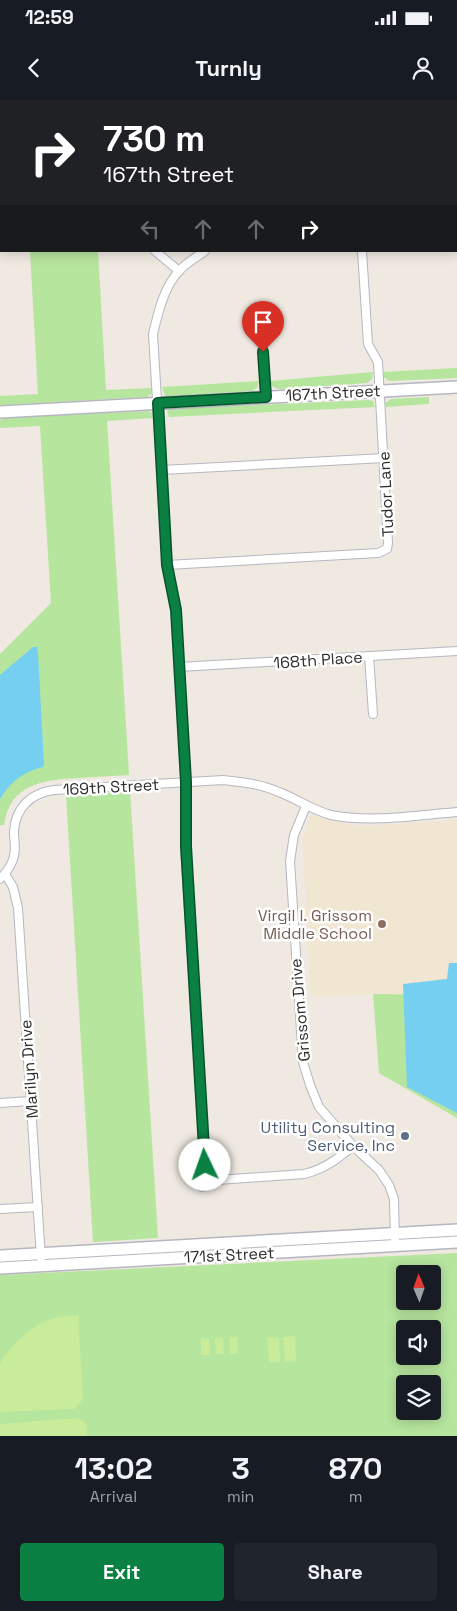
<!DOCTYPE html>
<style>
:root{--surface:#171b24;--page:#20242c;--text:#f1f3f6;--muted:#9ea1a6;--accent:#0b8043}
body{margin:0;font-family:"Space Grotesk",sans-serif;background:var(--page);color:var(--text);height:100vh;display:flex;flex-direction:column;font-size:19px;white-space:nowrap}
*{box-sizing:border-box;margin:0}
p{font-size:16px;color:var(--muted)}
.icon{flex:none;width:28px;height:28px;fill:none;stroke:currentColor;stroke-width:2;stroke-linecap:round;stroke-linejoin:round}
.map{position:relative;height:1336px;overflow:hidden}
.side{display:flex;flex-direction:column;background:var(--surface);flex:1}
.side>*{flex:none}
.hud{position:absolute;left:0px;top:0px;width:458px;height:152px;box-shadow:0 2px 12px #0003;background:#202124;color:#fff;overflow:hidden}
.needle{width:32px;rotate:358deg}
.fabs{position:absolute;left:396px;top:1165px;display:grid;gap:10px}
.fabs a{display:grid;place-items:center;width:45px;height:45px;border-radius:5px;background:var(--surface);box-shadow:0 2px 12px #0003;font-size:25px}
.pin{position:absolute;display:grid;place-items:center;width:42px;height:42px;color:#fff;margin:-51px -21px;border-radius:50% 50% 50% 0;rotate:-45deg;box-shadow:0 0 5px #0007}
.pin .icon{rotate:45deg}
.me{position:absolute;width:55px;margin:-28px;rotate:357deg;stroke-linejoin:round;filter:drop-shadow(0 0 4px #0008)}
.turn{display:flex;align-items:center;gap:18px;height:105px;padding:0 20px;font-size:22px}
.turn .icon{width:65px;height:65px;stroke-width:2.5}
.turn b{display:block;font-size:35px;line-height:42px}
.lanes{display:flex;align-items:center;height:48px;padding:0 20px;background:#0003;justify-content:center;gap:25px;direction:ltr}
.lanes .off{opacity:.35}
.eta{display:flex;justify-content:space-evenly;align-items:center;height:85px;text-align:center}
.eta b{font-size:30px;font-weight:700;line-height:35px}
.primary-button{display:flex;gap:10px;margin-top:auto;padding:10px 20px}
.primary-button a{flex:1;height:58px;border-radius:5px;background:var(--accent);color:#fff;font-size:20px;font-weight:700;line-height:58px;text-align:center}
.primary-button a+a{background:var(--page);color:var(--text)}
.status{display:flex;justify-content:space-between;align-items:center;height:35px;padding:0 25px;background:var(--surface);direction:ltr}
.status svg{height:14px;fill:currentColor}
header{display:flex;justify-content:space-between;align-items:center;height:65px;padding:0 20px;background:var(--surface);font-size:22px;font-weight:700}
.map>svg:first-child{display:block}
.education{fill:#f0e6d1}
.green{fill:#b6e59e;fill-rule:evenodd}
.pitch{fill:#c9ec9a}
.water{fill:#75cff0}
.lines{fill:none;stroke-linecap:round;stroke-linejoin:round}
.street-casing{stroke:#b4b7c1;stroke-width:10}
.secondary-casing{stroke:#b4b7c1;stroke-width:14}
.street{stroke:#fff;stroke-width:8}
.secondary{stroke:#fff;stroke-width:11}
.route-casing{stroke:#07532c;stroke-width:12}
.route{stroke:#0b8043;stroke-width:9}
.education-dot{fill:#8d6e63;stroke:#fff;stroke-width:2}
.service-dot{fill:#5c6f8a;stroke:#fff;stroke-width:2}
.labels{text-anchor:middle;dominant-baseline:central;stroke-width:5;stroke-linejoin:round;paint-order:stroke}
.street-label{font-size:16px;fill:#2e2e2e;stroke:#fff}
.education-label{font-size:16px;fill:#785e54;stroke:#fff;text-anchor:end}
.service-label{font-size:16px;fill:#4e5e75;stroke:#fff;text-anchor:end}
</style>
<div class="status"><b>12:59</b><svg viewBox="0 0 49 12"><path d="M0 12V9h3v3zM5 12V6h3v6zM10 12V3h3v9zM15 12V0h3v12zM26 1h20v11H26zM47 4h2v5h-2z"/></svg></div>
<header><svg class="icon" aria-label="back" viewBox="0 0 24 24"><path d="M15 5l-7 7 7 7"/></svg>Turnly<svg class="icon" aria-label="person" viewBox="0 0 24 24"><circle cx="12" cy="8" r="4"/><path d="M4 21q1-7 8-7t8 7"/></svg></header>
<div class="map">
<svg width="457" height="1336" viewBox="0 0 457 1336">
<rect width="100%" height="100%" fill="#efe9e1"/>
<!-- education -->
<polygon class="education" points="311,715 351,725 379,725 457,720 457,895 373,894 311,897 303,754 303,740"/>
<!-- green -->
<g class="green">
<polygon points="0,0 132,0 132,1 1,1 1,102 0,102"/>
<polygon points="30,151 98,151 106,290 152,288 151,294 147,297 0,305 0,296 38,294"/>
<polygon points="457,268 457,278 389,281 384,277 383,272"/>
<path d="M 373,272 L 372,279 L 367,283 L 280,289 C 275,288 271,287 270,281 Z"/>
<polygon points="259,281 257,288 252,291 169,296 165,296 162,287"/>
<polygon points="429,297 429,304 386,307 385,303 391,299"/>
<polygon points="369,300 373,301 375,307 169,317 167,311 171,309"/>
<path d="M 149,311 L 152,313 L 153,318 L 107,321 L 129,675 C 112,676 95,677 78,678 C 44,680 10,683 4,725 L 0,725 L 0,554 L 51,503 L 40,326 L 0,328 L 0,320 L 5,318 Z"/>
<polygon points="130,691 158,1138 93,1142 66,695"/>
<polygon points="373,894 457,895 457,1018 379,973"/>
<path d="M 457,1153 L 457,1336 L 0,1336 L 0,1175 ZM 405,1174 L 432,1174 L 432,1201 L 405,1201 ZM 405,1229 L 432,1229 L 432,1256 L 405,1256 ZM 405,1284 L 432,1284 L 432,1311 L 405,1311 Z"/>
</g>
<!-- pitch -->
<g class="pitch">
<path d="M 78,1215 L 83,1299 L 75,1309 L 0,1312 L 0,1264 C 6,1249 33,1225 48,1220 C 57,1217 69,1216 78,1215 Z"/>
<polygon points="295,1236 296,1261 285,1262 283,1237"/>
<polygon points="223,1237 224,1254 216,1254 215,1238"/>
<polygon points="229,1237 237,1237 238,1253 230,1254"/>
<polygon points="279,1237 280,1262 269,1263 267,1238"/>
<polygon points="201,1238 209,1238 210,1255 201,1255"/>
<polygon points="78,1318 87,1325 87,1336 0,1336 0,1324"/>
</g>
<!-- water -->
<g class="water">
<path d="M 33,547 L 37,547 L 38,553 L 44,664 L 43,667 C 23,672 10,682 0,699 L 0,575 Z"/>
<polygon points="449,863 457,863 457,1013 407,987 403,884 447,879"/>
</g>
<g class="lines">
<defs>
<g id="street">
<polyline points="137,0 137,1"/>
<polyline points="284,0 285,1"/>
<polyline points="450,0 450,1"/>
<polyline points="456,135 457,136"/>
<polyline points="155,151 179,171"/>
<polyline points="262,237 266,297"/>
<polyline points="162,370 384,358"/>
<polyline points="167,465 378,453 387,449 388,443 378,262 368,244 362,151"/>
<polyline points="369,556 373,614"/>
<polyline points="179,567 457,551"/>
<polyline points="306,706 294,735 290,761 303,962 310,985 319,1007 353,1046 379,1070 389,1085 394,1099 395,1145"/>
<polyline points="5,774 13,787 18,808 41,1158"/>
<path d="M 0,779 C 7,772 12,765 14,756 C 16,748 14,740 14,732 C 15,708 31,693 54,690 L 223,680 C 242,682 261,684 279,692 C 297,699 312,710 331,715 C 370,723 418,715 457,712"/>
<polyline points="0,1003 31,1001"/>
<path d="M 202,1087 L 205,1065 L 185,746 L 186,682 L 176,510 L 167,465 L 153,234 C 158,213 164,186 180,170 C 187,162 197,157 205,151"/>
<path d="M 202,1087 L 218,1080 L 304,1074 C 325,1069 337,1059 353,1046"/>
<polyline points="0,1109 38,1107"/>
</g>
<g id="secondary">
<polyline points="0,312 457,287"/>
<polyline points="0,1156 457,1130"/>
<polyline points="0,1168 457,1142"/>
</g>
</defs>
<!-- street casing -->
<use href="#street" class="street-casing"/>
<!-- secondary casing -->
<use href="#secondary" class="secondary-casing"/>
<!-- street -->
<use href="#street" class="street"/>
<!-- secondary -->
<use href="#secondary" class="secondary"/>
</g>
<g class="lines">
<defs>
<polyline id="route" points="205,1065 186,746 186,682 176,510 167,465 158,303 266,297 263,252"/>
</defs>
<!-- route casing -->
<use href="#route" class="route-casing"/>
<!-- route -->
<use href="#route" class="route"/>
</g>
<!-- markers -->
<circle class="education-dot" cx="382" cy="824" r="5"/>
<circle class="service-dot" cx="405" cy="1036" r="5"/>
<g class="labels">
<!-- street labels -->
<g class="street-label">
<text transform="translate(333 293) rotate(-3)">167th Street</text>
<text transform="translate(386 394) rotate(-93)">Tudor Lane</text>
<text transform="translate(318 560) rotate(-4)">168th Place</text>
<text transform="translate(111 687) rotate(-3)">169th Street</text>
<text transform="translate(300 910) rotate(-95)">Grissom Drive</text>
<text transform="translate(29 969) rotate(-94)">Marilyn Drive</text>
<text transform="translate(229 1155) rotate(-3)">171st Street</text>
</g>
<!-- education labels -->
<g class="education-label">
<text x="372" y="815">Virgil I. Grissom<tspan x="372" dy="18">Middle School</tspan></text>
</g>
<!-- service labels -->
<g class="service-label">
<text x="395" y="1027">Utility Consulting<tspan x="395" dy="18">Service, Inc</tspan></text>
</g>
</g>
</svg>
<div class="fabs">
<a><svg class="needle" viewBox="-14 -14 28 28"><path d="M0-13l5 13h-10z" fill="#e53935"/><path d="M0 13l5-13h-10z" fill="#9ea1a6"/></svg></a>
<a><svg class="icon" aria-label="sound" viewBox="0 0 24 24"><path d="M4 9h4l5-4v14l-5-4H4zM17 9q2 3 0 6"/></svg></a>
<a><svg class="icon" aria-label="layers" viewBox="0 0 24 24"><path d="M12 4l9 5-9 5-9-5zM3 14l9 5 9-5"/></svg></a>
</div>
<div class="pin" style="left:263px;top:252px;background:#d93025"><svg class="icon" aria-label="arrive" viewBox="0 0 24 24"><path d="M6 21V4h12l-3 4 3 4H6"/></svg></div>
<svg class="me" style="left:205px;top:1065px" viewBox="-20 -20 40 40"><circle r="19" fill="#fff"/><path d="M0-13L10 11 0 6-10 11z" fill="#0b8043"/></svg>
<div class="hud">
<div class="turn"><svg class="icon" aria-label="right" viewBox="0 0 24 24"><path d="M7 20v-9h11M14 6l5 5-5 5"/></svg><div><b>730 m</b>167th Street</div></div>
<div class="lanes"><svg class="icon off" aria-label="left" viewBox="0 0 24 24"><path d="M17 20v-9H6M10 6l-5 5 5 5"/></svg><svg class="icon off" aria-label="ahead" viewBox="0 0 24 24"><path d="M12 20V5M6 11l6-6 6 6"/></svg><svg class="icon off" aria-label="ahead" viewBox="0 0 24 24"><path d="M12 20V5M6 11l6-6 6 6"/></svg><svg class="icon" aria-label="right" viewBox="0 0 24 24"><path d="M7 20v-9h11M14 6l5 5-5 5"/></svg></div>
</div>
</div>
<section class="side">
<div class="eta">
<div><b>13:02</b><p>Arrival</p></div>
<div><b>3</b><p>min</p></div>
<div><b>870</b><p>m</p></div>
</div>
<div class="primary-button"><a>Exit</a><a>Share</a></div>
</section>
